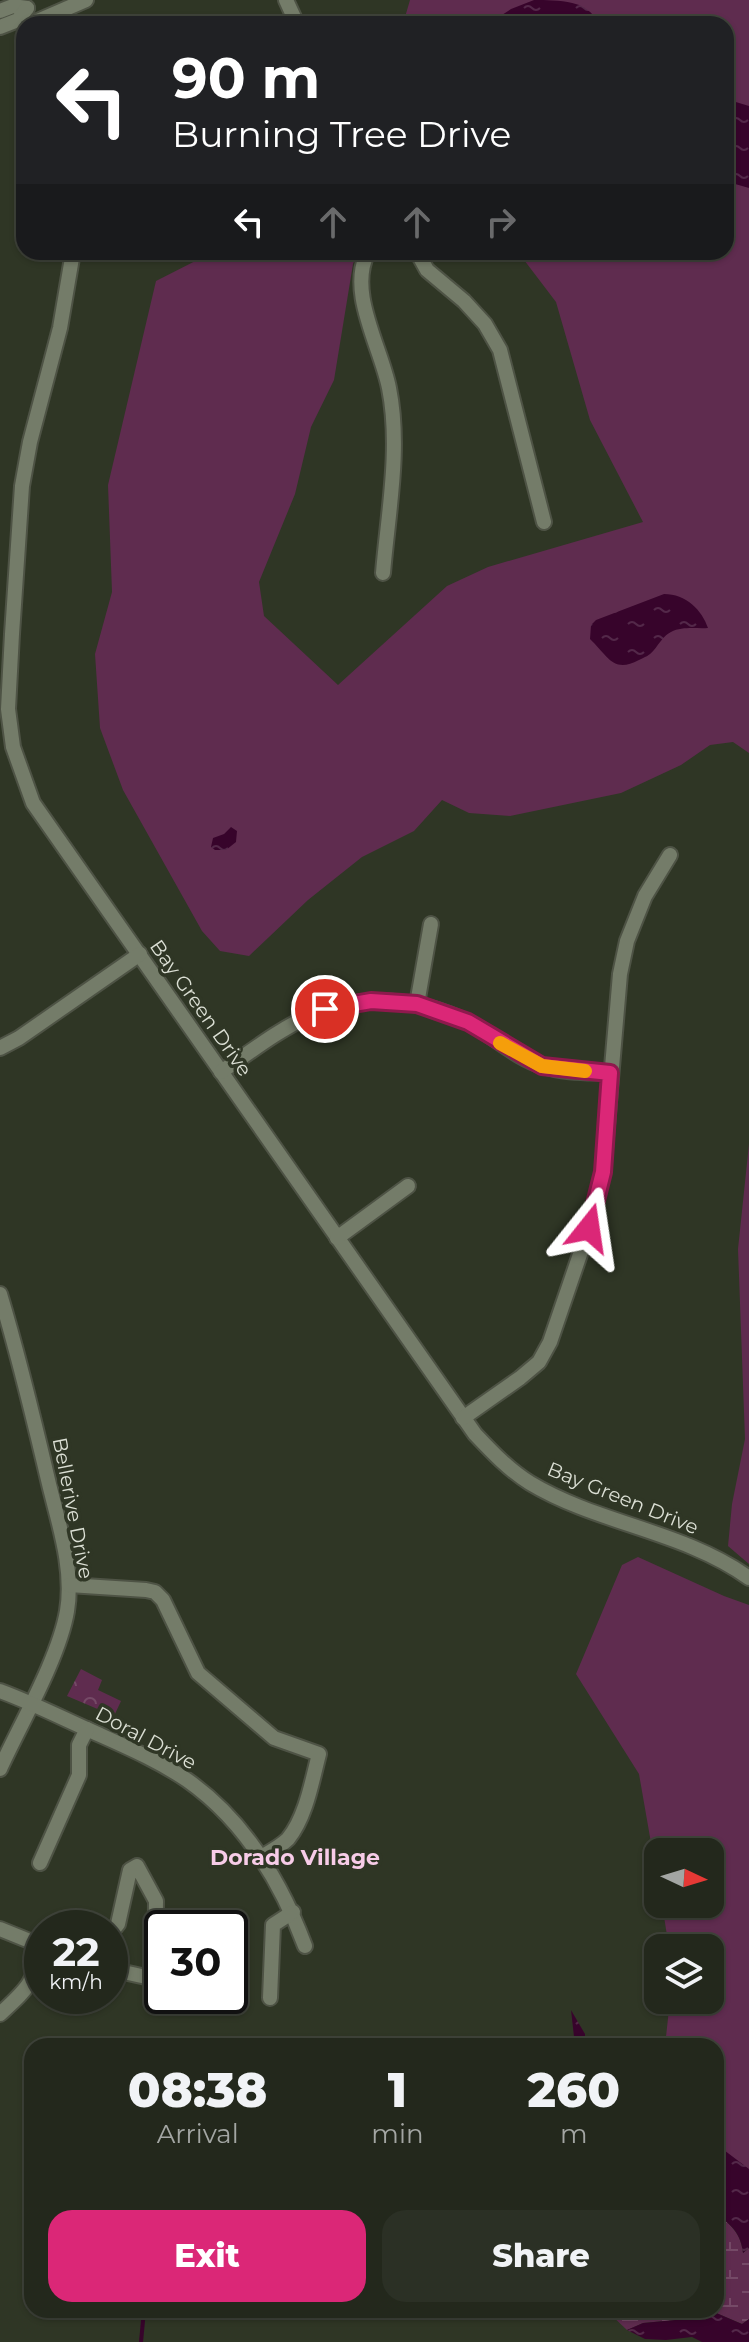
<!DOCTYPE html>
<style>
:root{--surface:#23281c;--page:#2b3025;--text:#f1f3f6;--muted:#a3a6a3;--line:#40443b;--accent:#db2777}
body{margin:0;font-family:Montserrat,sans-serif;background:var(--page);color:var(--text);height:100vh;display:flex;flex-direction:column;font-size:30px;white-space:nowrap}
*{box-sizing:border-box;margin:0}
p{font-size:26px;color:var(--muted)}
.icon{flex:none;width:44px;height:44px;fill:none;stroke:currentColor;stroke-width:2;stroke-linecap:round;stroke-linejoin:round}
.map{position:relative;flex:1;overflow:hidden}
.side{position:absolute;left:24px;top:2038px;width:700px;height:280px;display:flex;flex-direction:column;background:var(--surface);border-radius:24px;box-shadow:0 2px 6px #0004,0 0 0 2px var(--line)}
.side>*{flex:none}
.hud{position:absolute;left:16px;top:16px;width:718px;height:244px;border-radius:24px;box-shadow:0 2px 6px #0004,0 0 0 2px var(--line);background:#202124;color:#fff;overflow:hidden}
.needle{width:52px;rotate:94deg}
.fabs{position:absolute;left:644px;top:1838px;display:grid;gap:16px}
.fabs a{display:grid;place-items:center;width:80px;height:80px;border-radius:16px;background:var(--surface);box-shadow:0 2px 6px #0004,0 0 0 2px var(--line);font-size:40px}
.speed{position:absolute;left:24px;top:1910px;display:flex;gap:16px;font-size:40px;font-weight:700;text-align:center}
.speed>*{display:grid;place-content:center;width:104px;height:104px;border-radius:50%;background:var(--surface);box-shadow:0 2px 6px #0004,0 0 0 2px var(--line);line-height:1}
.speed small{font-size:20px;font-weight:400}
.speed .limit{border:4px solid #111;border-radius:12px;background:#fff;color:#111}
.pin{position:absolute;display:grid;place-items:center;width:68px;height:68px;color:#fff;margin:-34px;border:4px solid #fff;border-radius:50%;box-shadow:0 2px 8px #0007}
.me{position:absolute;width:88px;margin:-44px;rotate:15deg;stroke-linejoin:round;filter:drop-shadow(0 0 6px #0008)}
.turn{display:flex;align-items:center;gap:28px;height:168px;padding:0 24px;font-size:36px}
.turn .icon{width:104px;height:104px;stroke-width:2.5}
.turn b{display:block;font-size:56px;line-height:68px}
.lanes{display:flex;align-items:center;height:76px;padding:0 24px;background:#0003;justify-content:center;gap:40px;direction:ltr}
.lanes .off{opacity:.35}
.eta{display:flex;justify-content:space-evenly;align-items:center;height:136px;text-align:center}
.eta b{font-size:48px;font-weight:800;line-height:56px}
.action{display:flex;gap:16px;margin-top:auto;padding:16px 24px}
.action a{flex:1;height:92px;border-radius:24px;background:var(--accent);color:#fff;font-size:32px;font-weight:800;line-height:92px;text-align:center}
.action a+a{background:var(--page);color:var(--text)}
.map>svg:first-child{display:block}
.grass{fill:#5f2c4f}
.forest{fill:url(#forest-crowns)}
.wetland{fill:url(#wetland-marsh)}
.water{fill:url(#water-ripples)}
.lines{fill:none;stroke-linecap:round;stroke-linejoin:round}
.stream{stroke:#37042b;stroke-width:4}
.minor-casing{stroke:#4e5345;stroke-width:18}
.minor{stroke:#747c69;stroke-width:14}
.route-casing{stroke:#8e194d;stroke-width:20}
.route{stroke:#db2777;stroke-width:14}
.slow{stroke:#f59e0b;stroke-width:14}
.labels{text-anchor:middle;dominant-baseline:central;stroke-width:7;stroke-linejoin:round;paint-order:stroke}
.street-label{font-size:20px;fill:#dbdfd4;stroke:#2f3625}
.neighbourhood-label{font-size:22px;font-weight:bold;fill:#f7cce8;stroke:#2f3625}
</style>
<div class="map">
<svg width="749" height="2342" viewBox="0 0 749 2342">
<defs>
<pattern id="forest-crowns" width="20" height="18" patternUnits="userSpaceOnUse" patternTransform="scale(2)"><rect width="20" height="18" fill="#5f2c4f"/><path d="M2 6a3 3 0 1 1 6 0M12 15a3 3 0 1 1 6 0" fill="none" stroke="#754a67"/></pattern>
<pattern id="wetland-marsh" width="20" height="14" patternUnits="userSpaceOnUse" patternTransform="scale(2)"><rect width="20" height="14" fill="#5f2c4f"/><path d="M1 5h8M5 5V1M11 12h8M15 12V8" fill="none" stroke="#754a67"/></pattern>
<pattern id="water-ripples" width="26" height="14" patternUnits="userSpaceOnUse" patternTransform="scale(2)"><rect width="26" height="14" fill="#37042b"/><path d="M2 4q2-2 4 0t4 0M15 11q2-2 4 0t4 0" fill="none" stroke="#532849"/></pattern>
</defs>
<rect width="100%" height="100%" fill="#2f3625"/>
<!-- grass -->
<g class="grass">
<polygon points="410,0 749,0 749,753 733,742 710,745 681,765 621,793 510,816 469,813 442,800 414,831 362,857 308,900 249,956 220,951 202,931 123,790 100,728 95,654 112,592 108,485 156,281 213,252 358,252 353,264 334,380 311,427 295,494 259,582 264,616 338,685 447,586 488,567 643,522 590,420 556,302 518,252 726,252 726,24 403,24"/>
<polygon points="749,1144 749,1564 728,1546 732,1504 745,1439 738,1249"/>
<polygon points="638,1557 724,1596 749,1605 749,2170 727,2156 716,2142 716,2046 665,2046 670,2000 710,2000 710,1948 669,1948 662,1904 710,1904 710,1852 658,1852 658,1883 639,1774 576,1674 622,1565"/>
</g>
<!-- forest -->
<polygon class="forest" points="81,1669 102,1680 98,1690 121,1701 114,1716 67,1696"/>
<!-- wetland -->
<path class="wetland" d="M 716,2214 C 731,2224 741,2234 743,2253 L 749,2248 L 749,2319 L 742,2324 L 714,2312 L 676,2312 L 676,2320 L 643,2323 L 627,2330 L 606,2310 L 716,2310 Z"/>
<!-- water -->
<g class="water">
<path d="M 534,0 C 558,0 591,0 597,24 L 488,24 L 511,9 Z"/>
<polygon points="726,99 749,106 749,188 735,184 726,170"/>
<path d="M 664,594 C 686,594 702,610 708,628 C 697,629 683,626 671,632 C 664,635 659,644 654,650 C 649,656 645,657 639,660 C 613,674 608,656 590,639 L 591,625 L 596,620 Z"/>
<polygon points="231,827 237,831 236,842 226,850 215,850 211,847 213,838 224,834"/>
<polygon points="571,2010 585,2034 585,2046 575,2046"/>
<path d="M 716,2144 L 749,2169 L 749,2248 L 743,2253 C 741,2234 732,2225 716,2214 Z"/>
<polygon points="676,2312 714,2312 742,2324 749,2319 749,2342 702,2342 692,2337 666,2340 645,2339 627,2330 643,2323 675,2320"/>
</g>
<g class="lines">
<!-- stream -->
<polyline class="stream" points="141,2342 144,2310"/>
<defs>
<g id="minor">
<polyline points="286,0 297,24"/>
<polyline points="0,11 13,6 27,8"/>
<polyline points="33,23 86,0"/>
<polyline points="0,27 18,20 27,8"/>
<path d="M 73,252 L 60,328 L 30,442 L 22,486 L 12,634 L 8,709 L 13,747 L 33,803 L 475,1434 C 492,1452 509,1470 530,1483 C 598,1524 684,1531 749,1578"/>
<path d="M 368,252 C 347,292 381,347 389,388 C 401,448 388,513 383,573"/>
<polyline points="417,252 427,270 464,301 485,324 500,350 544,522"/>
<polyline points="417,1004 431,924"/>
<polyline points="0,1048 19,1038 140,954"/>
<path d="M 221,1072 C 249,1053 278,1030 309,1016 C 359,993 421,998 469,1023 C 494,1036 516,1058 543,1066 C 564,1073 589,1072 610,1073"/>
<polyline points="337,1238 408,1186"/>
<path d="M 0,1294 C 19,1357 34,1420 49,1484 C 59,1525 74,1569 67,1611 C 59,1658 20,1725 0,1769"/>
<polyline points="463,1418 520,1378 539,1362 550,1342 589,1228 603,1172 620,974 627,941 645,896 670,855"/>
<path d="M 69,1585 L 146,1590 L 155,1592 L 163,1600 L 198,1673 L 274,1738 L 319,1754 C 312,1781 306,1817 288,1839 C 281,1846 270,1852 261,1857"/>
<path d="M 0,1691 C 30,1702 60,1717 89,1730 C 122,1745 156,1759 187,1780 C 244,1820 281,1882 305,1946"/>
<polyline points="40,1863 79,1775 79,1745 87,1729"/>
<polyline points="0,1929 42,1946"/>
<polyline points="110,1934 118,1924 130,1870 137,1866 156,1901 155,1979 110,1969"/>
<polyline points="270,1998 273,1925 293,1912"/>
<path d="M 0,2014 C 28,1988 34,1984 41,1945"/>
</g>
</defs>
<!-- minor casing -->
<use href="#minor" class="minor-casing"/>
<!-- minor -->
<use href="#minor" class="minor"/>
</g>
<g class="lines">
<defs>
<polyline id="route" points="325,1009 371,1001 417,1004 468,1022 542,1066 610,1073 603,1172 589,1228"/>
</defs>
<!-- route casing -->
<use href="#route" class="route-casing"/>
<!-- route -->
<use href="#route" class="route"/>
<!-- slow -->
<polyline class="slow" points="500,1043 542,1066 585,1071"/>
</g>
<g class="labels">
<!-- street labels -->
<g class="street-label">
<text transform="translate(201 1008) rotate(55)">Bay Green Drive</text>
<text transform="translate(623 1498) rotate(22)">Bay Green Drive</text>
<text transform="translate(73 1508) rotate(79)">Bellerive Drive</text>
<text transform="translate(146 1738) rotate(28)">Doral Drive</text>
</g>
<!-- neighbourhood labels -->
<g class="neighbourhood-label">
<text x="295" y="1857">Dorado Village</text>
</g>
</g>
</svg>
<div class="fabs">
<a><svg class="needle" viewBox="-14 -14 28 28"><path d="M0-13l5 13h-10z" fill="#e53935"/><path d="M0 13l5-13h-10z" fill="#a3a6a3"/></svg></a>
<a><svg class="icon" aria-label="layers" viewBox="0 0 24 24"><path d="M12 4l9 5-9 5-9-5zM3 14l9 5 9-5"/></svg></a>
</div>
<div class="speed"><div>22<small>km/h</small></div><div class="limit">30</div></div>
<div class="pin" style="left:325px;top:1009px;background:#d93025"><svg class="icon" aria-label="arrive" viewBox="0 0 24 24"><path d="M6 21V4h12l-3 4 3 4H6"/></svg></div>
<svg class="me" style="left:589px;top:1228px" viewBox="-20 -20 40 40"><path d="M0-17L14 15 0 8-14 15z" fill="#db2777" stroke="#fff" stroke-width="4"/></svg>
<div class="hud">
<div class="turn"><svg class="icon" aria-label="left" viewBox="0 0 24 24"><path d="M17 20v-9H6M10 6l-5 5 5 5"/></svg><div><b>90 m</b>Burning Tree Drive</div></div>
<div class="lanes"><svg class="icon" aria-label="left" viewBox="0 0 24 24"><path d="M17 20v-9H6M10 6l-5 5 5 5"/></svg><svg class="icon off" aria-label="ahead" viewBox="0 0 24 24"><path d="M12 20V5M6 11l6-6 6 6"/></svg><svg class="icon off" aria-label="ahead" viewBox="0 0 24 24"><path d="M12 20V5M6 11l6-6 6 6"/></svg><svg class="icon off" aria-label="right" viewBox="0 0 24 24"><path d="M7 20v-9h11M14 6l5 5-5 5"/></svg></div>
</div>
<section class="side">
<div class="eta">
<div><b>08:38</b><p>Arrival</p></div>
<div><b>1</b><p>min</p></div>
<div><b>260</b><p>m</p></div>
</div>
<div class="action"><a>Exit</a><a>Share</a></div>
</section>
</div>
